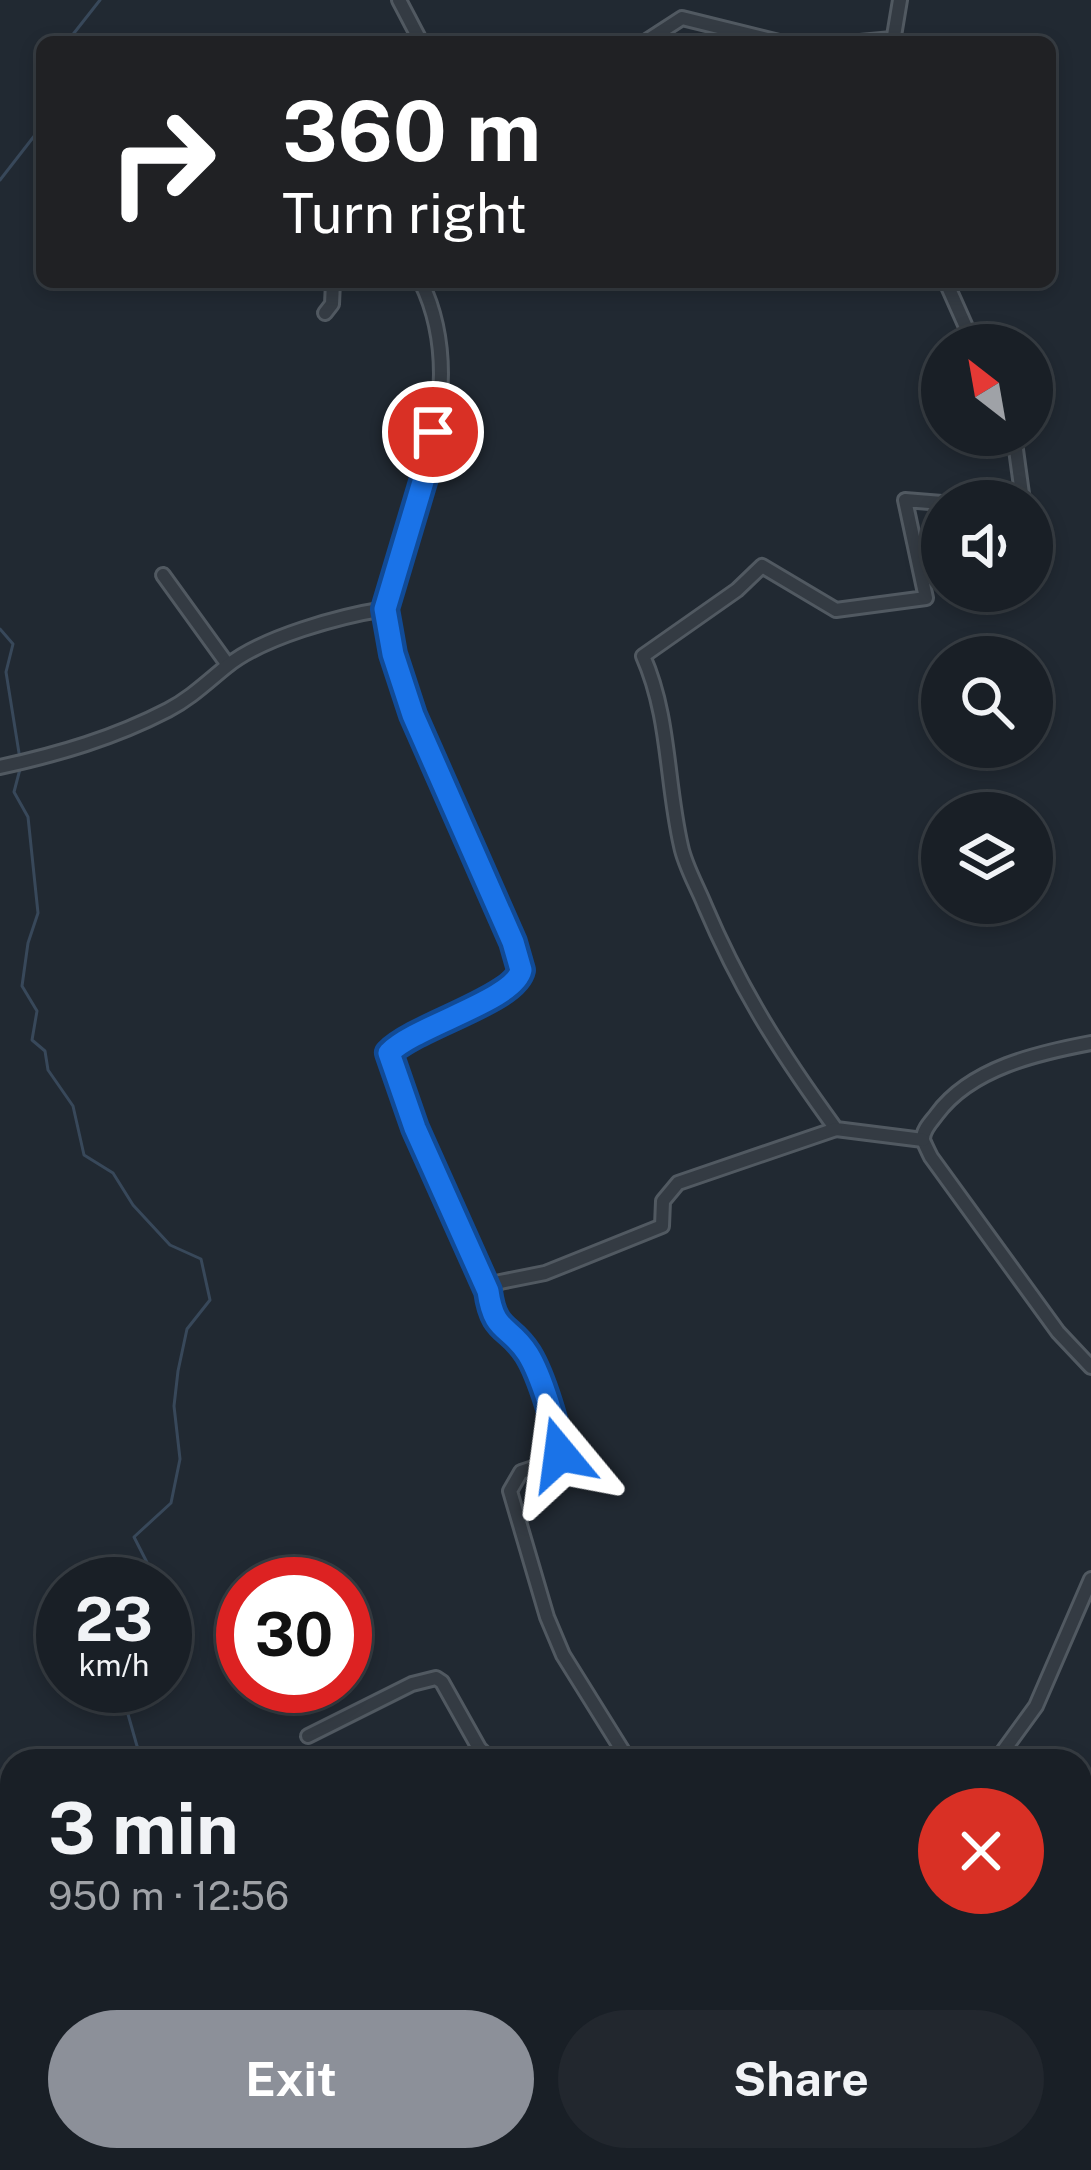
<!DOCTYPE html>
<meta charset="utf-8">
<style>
:root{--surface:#191f26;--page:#22272e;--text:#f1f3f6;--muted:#9fa2a7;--line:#373d43;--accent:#8c9099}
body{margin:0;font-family:"Public Sans",sans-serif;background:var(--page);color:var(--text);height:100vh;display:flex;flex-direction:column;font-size:45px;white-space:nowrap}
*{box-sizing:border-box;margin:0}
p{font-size:39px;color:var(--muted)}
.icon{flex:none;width:66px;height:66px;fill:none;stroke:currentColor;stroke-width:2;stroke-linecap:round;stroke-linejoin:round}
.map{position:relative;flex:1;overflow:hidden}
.side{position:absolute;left:0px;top:1749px;width:1092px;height:423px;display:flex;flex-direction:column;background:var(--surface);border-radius:36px 36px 0 0;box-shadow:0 6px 18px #0003,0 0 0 3px var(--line)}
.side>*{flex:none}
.top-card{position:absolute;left:36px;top:36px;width:1020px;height:252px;border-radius:18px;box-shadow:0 6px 18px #0003,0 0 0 3px var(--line);background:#202124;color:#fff;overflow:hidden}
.needle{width:78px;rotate:329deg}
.buttons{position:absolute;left:921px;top:324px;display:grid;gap:24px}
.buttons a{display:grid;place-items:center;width:132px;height:132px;border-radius:50%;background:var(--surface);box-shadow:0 6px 18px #0003,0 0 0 3px var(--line);font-size:60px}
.speed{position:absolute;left:36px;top:1557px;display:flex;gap:24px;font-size:60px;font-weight:700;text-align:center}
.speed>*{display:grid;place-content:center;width:156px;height:156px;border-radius:50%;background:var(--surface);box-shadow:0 6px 18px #0003,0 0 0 3px var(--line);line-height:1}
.speed small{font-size:30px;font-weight:400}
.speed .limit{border:18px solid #d22;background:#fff;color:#111}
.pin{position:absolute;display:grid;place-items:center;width:102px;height:102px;color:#fff;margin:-51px;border:6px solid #fff;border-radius:50%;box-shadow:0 3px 12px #0007}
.me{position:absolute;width:132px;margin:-66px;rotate:344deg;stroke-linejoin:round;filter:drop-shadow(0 0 9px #0008)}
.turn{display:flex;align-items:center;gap:42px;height:252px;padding:0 48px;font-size:54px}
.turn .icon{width:156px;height:156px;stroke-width:2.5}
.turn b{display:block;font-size:84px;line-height:102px}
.round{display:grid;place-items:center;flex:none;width:126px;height:126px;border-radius:63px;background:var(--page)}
.summary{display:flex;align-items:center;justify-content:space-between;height:204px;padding:0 48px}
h1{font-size:72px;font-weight:700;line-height:90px}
.action{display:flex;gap:24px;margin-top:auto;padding:24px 48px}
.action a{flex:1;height:138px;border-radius:72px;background:var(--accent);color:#fff;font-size:48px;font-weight:700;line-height:138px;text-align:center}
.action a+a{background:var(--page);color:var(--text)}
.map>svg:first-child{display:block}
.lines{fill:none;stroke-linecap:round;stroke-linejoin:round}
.stream{stroke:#38485a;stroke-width:3}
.minor-casing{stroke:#515961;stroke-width:18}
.minor{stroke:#343b43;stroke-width:12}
.route-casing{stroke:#114b97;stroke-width:30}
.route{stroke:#1a73e8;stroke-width:21}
</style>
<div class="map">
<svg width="1091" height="2170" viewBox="0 0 1091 2170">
<rect width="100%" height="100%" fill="#212932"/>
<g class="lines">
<!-- stream -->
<g class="stream">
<polyline points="67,42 100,0"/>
<polyline points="0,180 42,126"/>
<polyline points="0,629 13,644 6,672 19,753"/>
<polyline points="20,769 14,792 28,817 38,913 28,943 22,986 37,1011 32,1040 45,1051 48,1070 73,1106 84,1155 113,1173 133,1205 170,1245 201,1259 210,1300 187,1329 178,1371 174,1406 180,1459 171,1503 134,1537 158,1584"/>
<polyline points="165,1597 170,1630 186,1652 183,1672 165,1678"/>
<polyline points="120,1686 137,1746 149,1761"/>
<polyline points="237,2160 256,2170"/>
</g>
<defs>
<g id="minor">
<polyline points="399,0 421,42"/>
<polyline points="645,42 682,18 779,42"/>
<polyline points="860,42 892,39"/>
<polyline points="893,42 900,0"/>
<polyline points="946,282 974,345"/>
<polyline points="325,313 332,304 333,282"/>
<polyline points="1014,435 1023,501"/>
<polyline points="163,575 228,665"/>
<path d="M 385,609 C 413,505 472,386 421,282"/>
<path d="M 0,767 C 59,754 114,738 168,710 C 191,698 207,682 227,666 C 263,637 340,616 385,609 C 400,691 433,767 468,843 C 486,881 517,927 521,970 L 513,986 L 396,1046 L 389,1053 L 390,1059 L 415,1128 L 488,1291 C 495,1334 508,1323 527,1353 C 539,1372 563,1440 557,1460 L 521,1472 L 510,1491 L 547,1617 L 563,1655 L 629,1761"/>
<path d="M 1091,1043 C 1038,1053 971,1068 937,1114 C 932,1121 923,1129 923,1139 C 923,1141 930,1155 931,1157 L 1058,1332 L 1091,1367"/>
<path d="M 923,1140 L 836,1129 C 782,1055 741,991 705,906 C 697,886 685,866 681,846 C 666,781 670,717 643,656 L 737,590 L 762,566 L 836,610 L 926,598 L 905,500 L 942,503"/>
<polyline points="488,1291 500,1282 545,1273 662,1226 663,1201 678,1183 836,1129"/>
<polyline points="308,1736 412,1684 436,1678 442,1682 479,1748 492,1761"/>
<polyline points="996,1761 1036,1706 1091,1579"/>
<polyline points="1080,2069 1091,2060"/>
<polyline points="0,2105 12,2102"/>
<polyline points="873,2160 884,2170"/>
<polyline points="972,2160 975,2170"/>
<polyline points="594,2170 597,2160"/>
<polyline points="895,2170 913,2160"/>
</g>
</defs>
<!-- minor casing -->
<use href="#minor" class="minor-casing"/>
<!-- minor -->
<use href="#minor" class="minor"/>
</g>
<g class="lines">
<defs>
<path id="route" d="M 433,432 L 425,475 L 385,609 L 393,654 L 413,715 L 513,942 L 521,970 C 515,1000 415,1026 389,1053 L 415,1128 L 488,1291 C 494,1334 509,1324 528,1354 C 541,1375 558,1429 560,1454"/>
</defs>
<!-- route casing -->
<use href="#route" class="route-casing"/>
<!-- route -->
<use href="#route" class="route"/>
</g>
</svg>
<div class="buttons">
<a><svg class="needle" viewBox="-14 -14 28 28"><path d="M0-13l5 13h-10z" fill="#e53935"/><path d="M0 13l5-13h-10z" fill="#9fa2a7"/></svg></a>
<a><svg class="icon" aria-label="sound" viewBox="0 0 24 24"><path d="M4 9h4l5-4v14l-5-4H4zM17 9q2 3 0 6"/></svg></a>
<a><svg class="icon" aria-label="search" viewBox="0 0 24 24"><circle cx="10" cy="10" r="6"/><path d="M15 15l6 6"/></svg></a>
<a><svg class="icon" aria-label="layers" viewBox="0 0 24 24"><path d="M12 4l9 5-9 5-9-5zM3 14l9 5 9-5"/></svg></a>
</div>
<div class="speed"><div>23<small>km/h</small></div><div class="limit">30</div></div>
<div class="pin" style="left:433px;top:432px;background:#d93025"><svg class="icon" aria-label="arrive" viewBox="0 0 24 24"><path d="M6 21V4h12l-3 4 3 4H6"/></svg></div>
<svg class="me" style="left:560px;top:1454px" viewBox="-20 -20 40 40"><path d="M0-17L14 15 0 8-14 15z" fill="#1a73e8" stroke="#fff" stroke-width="4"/></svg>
<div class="top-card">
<div class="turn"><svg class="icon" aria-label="right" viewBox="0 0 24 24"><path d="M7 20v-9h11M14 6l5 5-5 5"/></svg><div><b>360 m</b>Turn right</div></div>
</div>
<section class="side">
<div class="summary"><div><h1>3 min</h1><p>950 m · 12:56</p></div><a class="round" style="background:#d93025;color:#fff"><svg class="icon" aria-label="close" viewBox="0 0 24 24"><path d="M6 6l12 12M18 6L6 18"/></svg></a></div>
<div class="action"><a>Exit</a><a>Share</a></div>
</section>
</div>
